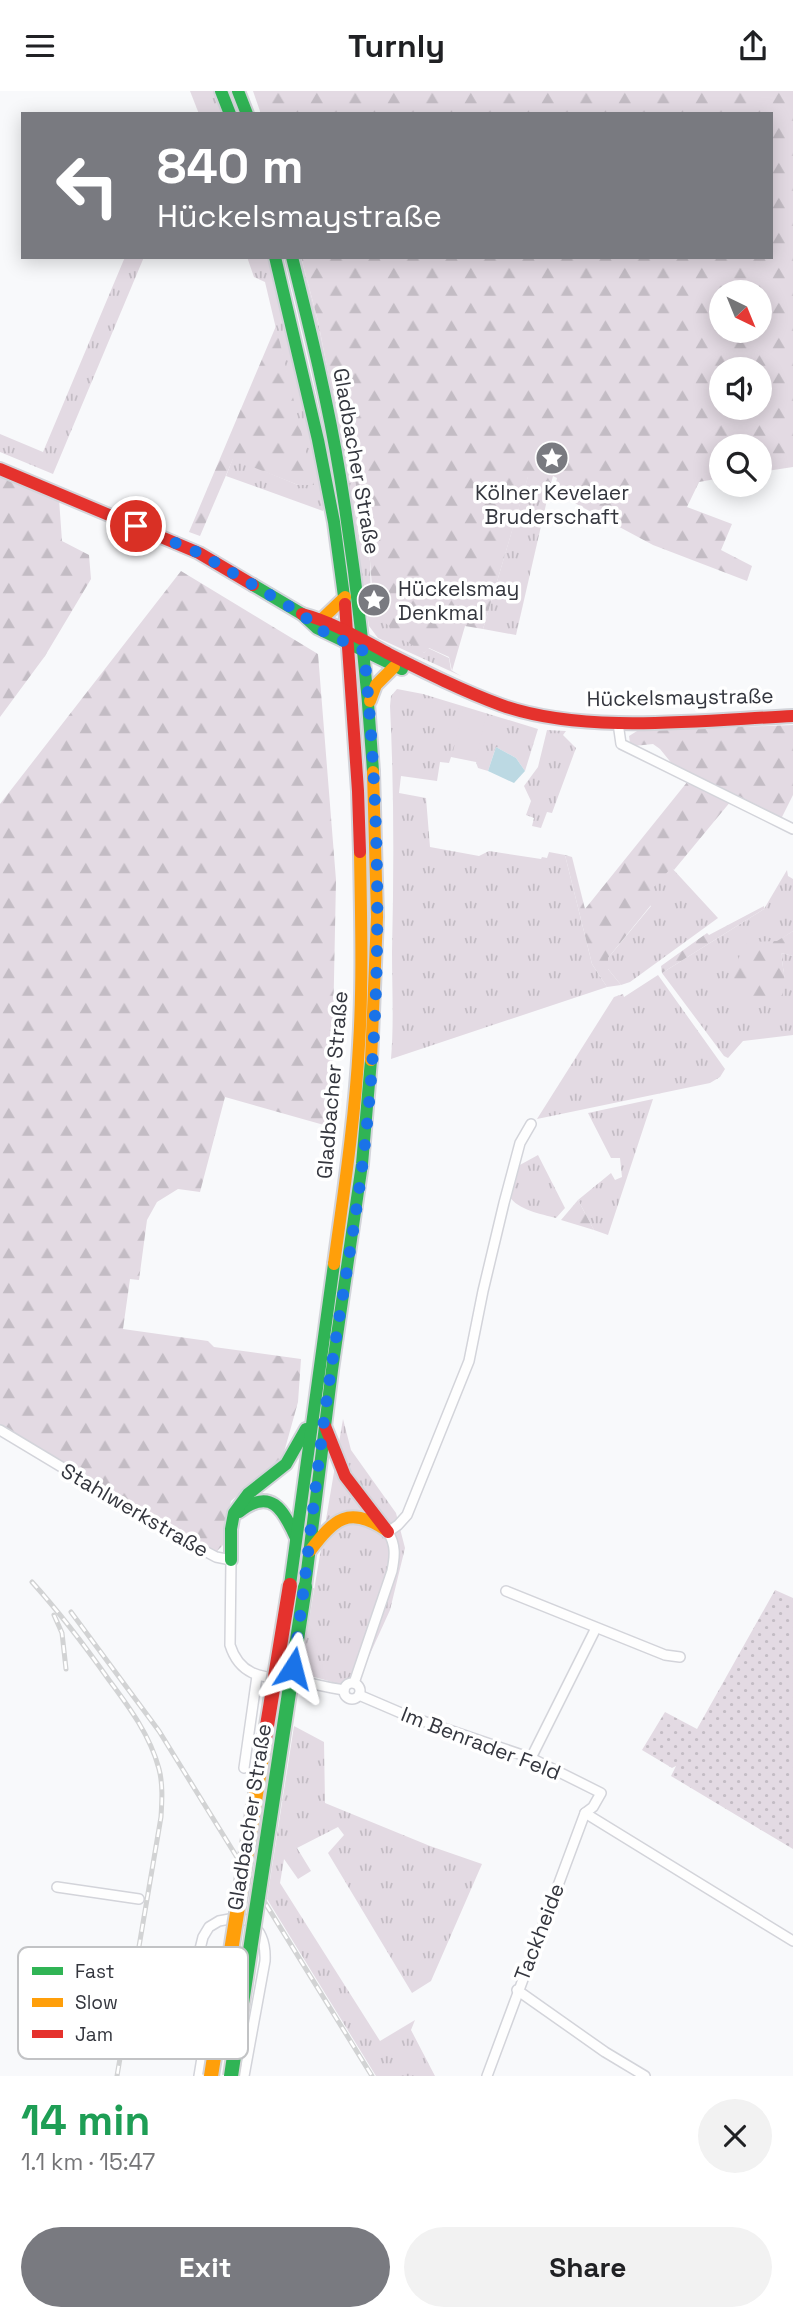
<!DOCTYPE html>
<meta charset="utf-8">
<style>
:root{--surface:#fff;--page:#f2f2f2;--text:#202124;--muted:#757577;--accent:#797a80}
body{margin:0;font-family:"Space Grotesk",sans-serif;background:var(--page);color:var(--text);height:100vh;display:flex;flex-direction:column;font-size:26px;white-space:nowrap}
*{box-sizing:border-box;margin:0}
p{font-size:23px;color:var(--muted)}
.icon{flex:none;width:38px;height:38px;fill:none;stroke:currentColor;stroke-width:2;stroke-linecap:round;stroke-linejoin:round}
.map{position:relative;height:1985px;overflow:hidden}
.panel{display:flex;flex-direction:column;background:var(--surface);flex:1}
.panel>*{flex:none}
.banner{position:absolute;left:21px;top:21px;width:752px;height:147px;border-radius:0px;box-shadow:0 4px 18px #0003;background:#797a80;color:#fff;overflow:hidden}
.needle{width:46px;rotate:137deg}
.fabs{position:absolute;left:709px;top:189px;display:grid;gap:14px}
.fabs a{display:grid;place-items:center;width:63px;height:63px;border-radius:50%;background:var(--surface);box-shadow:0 4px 18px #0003;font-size:35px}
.pin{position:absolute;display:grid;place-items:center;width:60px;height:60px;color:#fff;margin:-30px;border:4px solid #fff;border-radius:50%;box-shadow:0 2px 7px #0007}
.me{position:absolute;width:77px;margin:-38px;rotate:9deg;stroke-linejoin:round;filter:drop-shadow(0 0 5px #0008)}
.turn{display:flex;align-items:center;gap:24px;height:147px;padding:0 21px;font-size:32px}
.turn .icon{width:91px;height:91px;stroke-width:2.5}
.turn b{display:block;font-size:49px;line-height:60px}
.round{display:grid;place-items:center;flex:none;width:74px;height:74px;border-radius:37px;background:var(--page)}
.headline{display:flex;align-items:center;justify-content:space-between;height:119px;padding:0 21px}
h1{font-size:42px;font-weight:800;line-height:52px;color:#1e9e55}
.button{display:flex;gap:14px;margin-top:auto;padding:14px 21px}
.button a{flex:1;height:80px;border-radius:42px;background:var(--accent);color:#fff;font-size:28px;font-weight:800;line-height:80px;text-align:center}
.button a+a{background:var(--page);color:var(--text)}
header{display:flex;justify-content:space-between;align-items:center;height:91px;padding:0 21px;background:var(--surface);font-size:32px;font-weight:800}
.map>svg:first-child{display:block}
.grass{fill:url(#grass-tufts)}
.forest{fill:url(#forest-firs);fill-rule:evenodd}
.garden{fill:url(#garden-dots)}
.pitch{fill:#e3dae3}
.water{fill:#bcd9e3}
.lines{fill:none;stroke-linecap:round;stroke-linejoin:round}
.street-casing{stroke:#d3d4da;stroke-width:12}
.fast-casing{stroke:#d3d4da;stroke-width:16}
.slow-casing{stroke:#d3d4da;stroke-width:16}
.jam-casing{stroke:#d3d4da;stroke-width:16}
.street{stroke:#fefefe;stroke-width:9}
.fast{stroke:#30b455;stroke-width:12}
.slow{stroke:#ff9f0a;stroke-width:12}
.jam{stroke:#e5322d;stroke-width:12}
.rail-casing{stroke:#d2d3d4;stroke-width:5}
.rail{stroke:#fff;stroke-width:2.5;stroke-dasharray:8;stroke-linecap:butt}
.fast-bridge-casing{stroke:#d4d4d7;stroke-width:18;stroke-linecap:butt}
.slow-bridge-casing{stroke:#d4d4d7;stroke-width:18;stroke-linecap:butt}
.jam-bridge-casing{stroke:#d4d4d7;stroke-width:18;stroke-linecap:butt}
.fast-bridge{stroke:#30b455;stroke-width:14}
.slow-bridge{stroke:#ff9f0a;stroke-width:14}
.jam-bridge{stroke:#e5322d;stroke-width:14}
.route{stroke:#1a73e8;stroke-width:12;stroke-dasharray:0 21.6}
.labels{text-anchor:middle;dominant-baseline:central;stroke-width:7;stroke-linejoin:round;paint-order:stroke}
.street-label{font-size:21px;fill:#34363e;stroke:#fff}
.poi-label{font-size:21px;fill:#34363e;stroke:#fff}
.key{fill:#fff;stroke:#c2c3c5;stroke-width:2}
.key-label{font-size:19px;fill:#34363e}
</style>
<header><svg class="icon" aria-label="menu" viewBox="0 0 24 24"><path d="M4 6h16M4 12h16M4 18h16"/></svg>Turnly<svg class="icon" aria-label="share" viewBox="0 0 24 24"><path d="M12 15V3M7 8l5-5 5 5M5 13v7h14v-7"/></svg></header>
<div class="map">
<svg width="793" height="1985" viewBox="0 0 793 1985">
<defs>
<pattern id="grass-tufts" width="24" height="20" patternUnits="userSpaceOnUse" patternTransform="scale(1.75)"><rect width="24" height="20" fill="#e3dae3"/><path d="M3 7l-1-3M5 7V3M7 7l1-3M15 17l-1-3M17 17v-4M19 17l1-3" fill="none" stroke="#c3bcc4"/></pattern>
<pattern id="forest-firs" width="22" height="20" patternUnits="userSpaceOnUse" patternTransform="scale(1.75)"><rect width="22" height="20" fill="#e3dae3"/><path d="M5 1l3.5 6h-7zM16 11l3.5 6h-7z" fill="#c3bcc4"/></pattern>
<pattern id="garden-dots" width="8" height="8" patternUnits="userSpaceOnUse" patternTransform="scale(1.75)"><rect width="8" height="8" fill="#e3dae3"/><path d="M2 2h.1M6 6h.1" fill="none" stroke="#c3bcc4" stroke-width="1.8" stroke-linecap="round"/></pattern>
</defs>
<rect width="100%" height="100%" fill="#f8f9fb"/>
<!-- grass -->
<g class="grass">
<polygon points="190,0 215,0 224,23 199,23"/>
<polygon points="125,166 144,166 53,383 0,361 0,343 43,361"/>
<polygon points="247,166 268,166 305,316 324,417 323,420 226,385 233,367 298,394 313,394 265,191 254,186"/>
<polygon points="298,166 301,166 318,230 330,292 337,291 370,470 371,507 424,562 428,557 449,567 451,579 461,585 378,547 369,535 334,323"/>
<polygon points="528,385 550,396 516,544 483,538"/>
<path d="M 397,598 L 423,603 L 538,638 L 525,680 L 516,667 L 496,656 L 488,680 L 478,677 L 476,671 L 451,666 L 449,672 L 440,671 L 437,690 L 401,685 L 399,702 L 426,707 L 430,756 L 479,765 L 489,760 L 541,768 L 542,766 L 547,767 L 549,761 L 565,764 L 592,873 L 607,896 L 391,968 C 394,932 392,897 392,861 C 394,779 394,697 390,615 L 391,605 Z"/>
<polygon points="547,639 566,640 563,644 576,657 552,722 547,721 541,737 532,735 534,727 526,724 531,710 524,695 538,676"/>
<polygon points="671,776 718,827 630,891 621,894 608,878 608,867 651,815 643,807"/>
<polygon points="787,779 788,785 793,788 793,840 778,850 785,891 781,862 793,865 793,944 743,950 728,967 724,965 662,882 764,818"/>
<polygon points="658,884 725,978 720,986 710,992 537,1028 614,906 623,903 624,906"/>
<polygon points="653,1008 608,1144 594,1139 578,1109 611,1082 615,1089 622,1086 620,1067 611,1067 588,1022"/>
<path d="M 538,1064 L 565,1117 L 556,1127 C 541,1123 518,1119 509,1105 L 518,1075 Z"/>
<polygon points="343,1328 351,1359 396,1422 405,1457 390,1519 360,1585 343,1594 300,1582"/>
<polygon points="294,1635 324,1651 325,1712 430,1755 482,1773 431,1890 412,1902 328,1762 344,1744 338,1736 297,1757 311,1780 298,1788 284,1768 280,1792 380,1950 415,1929 411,1939 435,1985 376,1985 267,1808"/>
</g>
<!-- forest -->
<g class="forest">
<path d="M 253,0 L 793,0 L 793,376 L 760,381 L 760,355 L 721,355 L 721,387 L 699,391 L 687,416 L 732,433 L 721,459 L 752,475 L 747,490 L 653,454 L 554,401 L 557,387 L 553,385 L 550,396 L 528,386 L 483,538 L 465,535 L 452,580 L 449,566 L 429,557 L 424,562 L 400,546 L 374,521 L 370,470 L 337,292 L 330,292 L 318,230 L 301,166 L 772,166 L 772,23 L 261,23 ZM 721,201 L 760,201 L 760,240 L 721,240 ZM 721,278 L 760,278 L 760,317 L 721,317 Z"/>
<polygon points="276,235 314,394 298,394 233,368 200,445 189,441"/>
<polygon points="0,384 59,408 62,450 89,464 91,488 45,565 0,626"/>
<polygon points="181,480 318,563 336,789 331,1036 225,1006 200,1101 178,1098 157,1111 147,1129 139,1189 130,1188 123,1238 208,1250 214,1256 301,1268 298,1311 283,1365 231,1410 225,1433 223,1454 214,1463 91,1387 0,1335 0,713"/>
<polygon points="793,634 793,704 781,728 673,674 660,658 653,653 634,655 630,652 629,645 637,640"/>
<polygon points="688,690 731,710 674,779 671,777 644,807 651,814 608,867 608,878 621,894 607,896 592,873 565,764 572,766 585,818"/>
<polygon points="764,815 764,818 662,882 661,875 707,842 709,844"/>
<path d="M 793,840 L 793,865 L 781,862 L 785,891 L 782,904 L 775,910 L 735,906 C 729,892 738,862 748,851 L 777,850 Z"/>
<polygon points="578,1109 594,1139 561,1129"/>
</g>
<!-- garden -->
<polygon class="garden" points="775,1499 793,1507 793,1758 671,1685 676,1675 672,1677 642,1659 665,1621 697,1638"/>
<!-- pitch -->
<polygon class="pitch" points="463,617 486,624 476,669 452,665"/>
<!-- water -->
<polygon class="water" points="496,656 516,667 525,680 514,692 488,680"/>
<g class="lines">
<defs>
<g id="street">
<polyline points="618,632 621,653 793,738"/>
<path d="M 0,1339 L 173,1443 L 216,1466 L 231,1469 L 230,1554 C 241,1589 268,1586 299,1590 C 314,1593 329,1597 344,1599"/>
<polyline points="506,1500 665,1564 680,1566"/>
<circle cx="352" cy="1600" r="8"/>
<path d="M 354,1592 L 392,1480 C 395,1465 396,1454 388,1441 L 398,1434 L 407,1424 L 469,1270 L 483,1200 L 504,1112 L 520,1052 L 531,1033"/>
<polyline points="359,1604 408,1625 531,1667 601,1702 593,1716 585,1722 487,1985"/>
<polyline points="531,1667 596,1537"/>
<polyline points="244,1677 257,1585"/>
<polyline points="585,1722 793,1850"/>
<polyline points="57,1796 139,1808"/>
<polyline points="517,1899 605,1961 645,1985"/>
<path d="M 199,1985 L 209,1924 L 209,1907 L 196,1874 L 203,1846 L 209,1836 L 219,1830 L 240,1826 C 260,1834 266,1850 265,1870 L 244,1985"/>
</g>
<g id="fast">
<polyline points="221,0 230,23"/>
<polyline points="238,0 247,23"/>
<polyline points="275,166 318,349 334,431 345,513"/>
<path d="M 292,166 C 310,238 328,311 340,385 C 356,483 367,582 373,681"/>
<polyline points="253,494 302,523 317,537 402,578"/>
<path d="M 239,1421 C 271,1396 283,1418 296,1447"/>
<polyline points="231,1469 231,1438 234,1422 248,1403 286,1373 306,1338"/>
<polyline points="290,1494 334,1173"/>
<polyline points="305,1496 332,1279 362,1073 371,969"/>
</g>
<g id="slow">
<polyline points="322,528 345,506"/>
<polyline points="370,610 376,594 394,576"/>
<polyline points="371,969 377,826 373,681"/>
<path d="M 334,1173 C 344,1100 355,1028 359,954 C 363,890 361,826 360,761"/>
<path d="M 310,1460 C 334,1428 349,1414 386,1439"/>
</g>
<g id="jam">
<polyline points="0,378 199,462 253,494"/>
<polyline points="345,513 358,700 360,761"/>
<path d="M 302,523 C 333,531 361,548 389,563 C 425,581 463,600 501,614 C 584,644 705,629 793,625"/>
<polyline points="325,1335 345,1385 388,1441"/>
</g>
</defs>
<!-- street casing -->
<use href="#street" class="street-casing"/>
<!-- fast casing -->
<use href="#fast" class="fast-casing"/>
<!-- slow casing -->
<use href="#slow" class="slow-casing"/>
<!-- jam casing -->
<use href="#jam" class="jam-casing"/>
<!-- street -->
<use href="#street" class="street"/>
<!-- fast -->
<use href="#fast" class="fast"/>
<!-- slow -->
<use href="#slow" class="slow"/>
<!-- jam -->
<use href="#jam" class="jam"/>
<defs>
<g id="rail">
<path d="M 32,1491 C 60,1522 85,1555 109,1589 C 129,1616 150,1644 159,1678 C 163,1693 162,1710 161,1726 L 117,1985"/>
<polyline points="71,1521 159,1640 372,1985"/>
<polyline points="54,1524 62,1542 66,1578"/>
</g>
</defs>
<!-- rail casing -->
<use href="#rail" class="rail-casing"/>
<!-- rail -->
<use href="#rail" class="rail"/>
<defs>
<polyline id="fast-bridge" points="231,1985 305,1496"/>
<polyline id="slow-bridge" points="211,1985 265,1647"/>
<polyline id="jam-bridge" points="265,1647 290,1494"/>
</defs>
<!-- fast-bridge casing -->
<use href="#fast-bridge" class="fast-bridge-casing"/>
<!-- slow-bridge casing -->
<use href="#slow-bridge" class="slow-bridge-casing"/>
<!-- jam-bridge casing -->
<use href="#jam-bridge" class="jam-bridge-casing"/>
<!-- fast-bridge -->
<use href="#fast-bridge" class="fast-bridge"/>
<!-- slow-bridge -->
<use href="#slow-bridge" class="slow-bridge"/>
<!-- jam-bridge -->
<use href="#jam-bridge" class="jam-bridge"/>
</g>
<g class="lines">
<!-- route -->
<path class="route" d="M 136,435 L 199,462 L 302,523 L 317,537 L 364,560 C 380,721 383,891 365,1052 C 355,1140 338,1227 326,1314 C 314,1402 306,1490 293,1577"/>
</g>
<!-- icons -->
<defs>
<symbol id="sight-disc" viewBox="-11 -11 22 22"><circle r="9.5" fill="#797a80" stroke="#fff"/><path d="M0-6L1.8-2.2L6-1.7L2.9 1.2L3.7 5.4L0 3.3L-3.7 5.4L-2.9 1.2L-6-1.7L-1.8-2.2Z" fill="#fff"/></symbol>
</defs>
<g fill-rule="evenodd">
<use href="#sight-disc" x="533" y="348" width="38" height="38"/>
<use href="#sight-disc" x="355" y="490" width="38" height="38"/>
</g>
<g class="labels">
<!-- street labels -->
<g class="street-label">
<text transform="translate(357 370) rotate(80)">Gladbacher Straße</text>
<text transform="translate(680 606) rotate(-1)">Hückelsmaystraße</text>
<text transform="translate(332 994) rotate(-85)">Gladbacher Straße</text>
<text transform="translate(135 1419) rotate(30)">Stahlwerkstraße</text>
<text transform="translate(481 1652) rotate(21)">Im Benrader Feld</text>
<text transform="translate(249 1726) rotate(-81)">Gladbacher Straße</text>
<text transform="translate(539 1841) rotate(-69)">Tackheide</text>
</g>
<!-- poi labels -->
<g class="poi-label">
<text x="552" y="401">Kölner Kevelaer<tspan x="552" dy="24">Bruderschaft</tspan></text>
<text x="398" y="497" text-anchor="start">Hückelsmay<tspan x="398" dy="24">Denkmal</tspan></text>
</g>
</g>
<!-- legend -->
<rect x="18" y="1856" width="230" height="112" rx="10" class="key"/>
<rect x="32" y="1876" width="31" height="8" fill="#30b455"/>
<rect x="32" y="1907" width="31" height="9" fill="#ff9f0a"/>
<rect x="32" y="1939" width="31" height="8" fill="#e5322d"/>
<g class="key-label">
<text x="75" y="1887">Fast</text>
<text x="75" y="1918">Slow</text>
<text x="75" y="1950">Jam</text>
</g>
</svg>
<div class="fabs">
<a><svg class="needle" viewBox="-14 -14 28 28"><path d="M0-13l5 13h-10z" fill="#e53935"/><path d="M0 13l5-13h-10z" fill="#757577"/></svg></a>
<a><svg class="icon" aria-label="sound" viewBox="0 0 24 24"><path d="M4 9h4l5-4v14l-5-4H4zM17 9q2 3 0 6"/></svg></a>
<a><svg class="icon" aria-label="search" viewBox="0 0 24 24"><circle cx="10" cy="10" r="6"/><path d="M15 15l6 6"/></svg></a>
</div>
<div class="pin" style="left:136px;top:435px;background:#d93025"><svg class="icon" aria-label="arrive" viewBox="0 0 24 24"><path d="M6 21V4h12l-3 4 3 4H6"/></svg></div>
<svg class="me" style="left:293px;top:1577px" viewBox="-20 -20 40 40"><path d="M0-17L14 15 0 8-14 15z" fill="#1a73e8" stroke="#fff" stroke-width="4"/></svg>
<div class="banner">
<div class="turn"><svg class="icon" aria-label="left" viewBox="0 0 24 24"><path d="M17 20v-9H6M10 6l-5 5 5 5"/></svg><div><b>840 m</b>Hückelsmaystraße</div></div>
</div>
</div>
<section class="panel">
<div class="headline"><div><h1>14 min</h1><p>1.1 km · 15:47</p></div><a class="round"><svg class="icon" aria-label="close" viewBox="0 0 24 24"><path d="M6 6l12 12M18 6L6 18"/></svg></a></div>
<div class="button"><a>Exit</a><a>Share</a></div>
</section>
